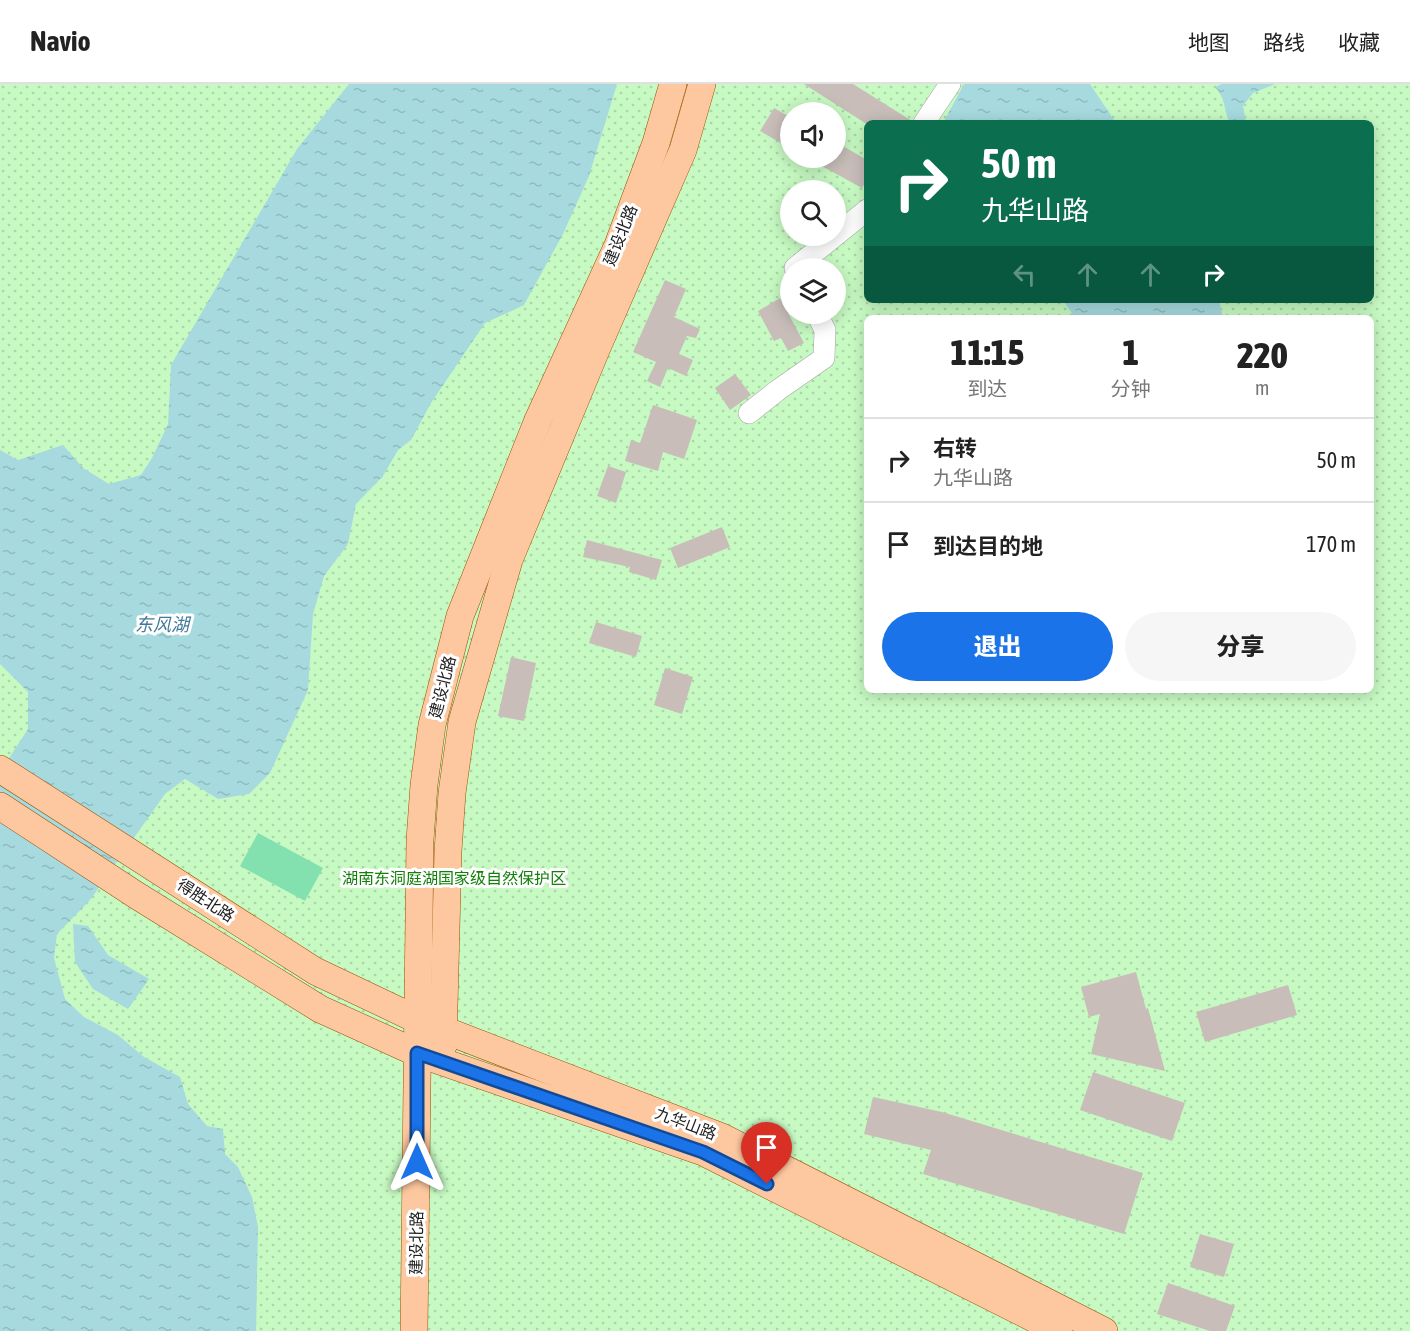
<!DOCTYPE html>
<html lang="zh">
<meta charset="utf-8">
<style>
:root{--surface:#fff;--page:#f6f6f6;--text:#222;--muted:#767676;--line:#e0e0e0;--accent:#1a73e8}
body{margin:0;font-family:"Asap Condensed","Noto Sans SC",sans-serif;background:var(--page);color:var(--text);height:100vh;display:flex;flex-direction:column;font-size:22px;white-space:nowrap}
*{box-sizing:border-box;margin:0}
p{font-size:20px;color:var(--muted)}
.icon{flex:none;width:33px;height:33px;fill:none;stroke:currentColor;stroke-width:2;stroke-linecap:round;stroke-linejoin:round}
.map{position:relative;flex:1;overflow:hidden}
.details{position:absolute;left:864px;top:231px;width:510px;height:378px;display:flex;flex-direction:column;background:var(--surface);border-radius:9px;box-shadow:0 3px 15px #0003}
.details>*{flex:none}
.guide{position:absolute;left:864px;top:36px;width:510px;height:183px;border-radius:9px;box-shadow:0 3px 15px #0003;background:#0b6e4f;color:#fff;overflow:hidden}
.buttons{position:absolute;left:780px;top:18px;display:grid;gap:12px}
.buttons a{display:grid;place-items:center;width:66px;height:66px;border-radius:50%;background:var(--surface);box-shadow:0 3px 15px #0003;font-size:30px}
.pin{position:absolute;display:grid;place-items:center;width:51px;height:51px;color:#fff;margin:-62px -26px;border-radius:50% 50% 50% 0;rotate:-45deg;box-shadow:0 0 6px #0007}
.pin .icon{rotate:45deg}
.me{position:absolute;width:66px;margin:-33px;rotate:0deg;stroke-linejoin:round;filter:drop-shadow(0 0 4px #0008)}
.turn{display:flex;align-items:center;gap:21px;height:126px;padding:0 18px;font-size:27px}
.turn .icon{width:78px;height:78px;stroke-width:2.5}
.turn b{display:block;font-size:42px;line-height:51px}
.lanes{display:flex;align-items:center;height:57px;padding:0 18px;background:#0003;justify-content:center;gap:30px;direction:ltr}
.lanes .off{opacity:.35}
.eta{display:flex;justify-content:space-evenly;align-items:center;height:102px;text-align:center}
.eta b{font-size:36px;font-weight:800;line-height:42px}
.button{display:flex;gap:12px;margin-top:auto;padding:12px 18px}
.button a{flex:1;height:69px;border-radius:36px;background:var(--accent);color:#fff;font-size:24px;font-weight:800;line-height:69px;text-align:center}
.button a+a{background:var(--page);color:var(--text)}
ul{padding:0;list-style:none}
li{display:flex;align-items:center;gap:18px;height:84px;padding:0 18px;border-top:2px solid var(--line)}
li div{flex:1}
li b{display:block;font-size:22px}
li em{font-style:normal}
header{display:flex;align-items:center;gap:36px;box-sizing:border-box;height:84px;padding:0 30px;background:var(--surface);border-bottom:2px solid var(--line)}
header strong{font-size:28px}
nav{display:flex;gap:33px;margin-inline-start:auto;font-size:21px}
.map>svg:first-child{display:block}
.park{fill:url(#park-dots);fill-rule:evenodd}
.pitch{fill:#83e0af}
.water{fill:url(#water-ripples)}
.building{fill:#c8bdb9}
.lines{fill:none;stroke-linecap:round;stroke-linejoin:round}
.minor-casing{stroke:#a4a4a4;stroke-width:22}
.major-casing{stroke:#9b5200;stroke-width:28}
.minor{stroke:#fff;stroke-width:21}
.major{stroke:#fdc79f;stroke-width:27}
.route-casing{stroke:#114b97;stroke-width:15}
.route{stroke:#1a73e8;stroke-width:10}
.labels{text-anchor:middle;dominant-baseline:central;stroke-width:6;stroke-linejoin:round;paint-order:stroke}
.street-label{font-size:16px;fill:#202020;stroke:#fff}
.park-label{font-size:16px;fill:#12810a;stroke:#fff}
.water-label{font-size:18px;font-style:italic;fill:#417a99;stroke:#fff}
</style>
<header>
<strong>Navio</strong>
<nav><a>地图</a><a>路线</a><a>收藏</a></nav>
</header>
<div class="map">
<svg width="1410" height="1247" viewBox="0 0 1410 1247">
<defs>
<pattern id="park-dots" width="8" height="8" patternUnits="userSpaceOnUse" patternTransform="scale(1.5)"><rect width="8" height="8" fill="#c7fac3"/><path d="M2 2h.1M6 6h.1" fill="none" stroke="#abd6a7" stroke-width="1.8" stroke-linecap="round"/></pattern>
<pattern id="water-ripples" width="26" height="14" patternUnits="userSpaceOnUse" patternTransform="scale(1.5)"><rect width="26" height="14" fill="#a6dade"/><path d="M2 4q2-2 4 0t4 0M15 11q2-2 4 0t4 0" fill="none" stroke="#8fbbbe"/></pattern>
</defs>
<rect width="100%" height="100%" fill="#f0ebe6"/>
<!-- park -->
<path class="park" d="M 0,0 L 1410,0 L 1410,1247 L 0,1247 ZM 790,28 L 836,28 L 836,74 L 790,74 ZM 867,39 L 1371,39 L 1371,216 L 867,216 ZM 790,106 L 836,106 L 836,152 L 790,152 ZM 790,184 L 836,184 L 836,230 L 790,230 ZM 867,234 L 1371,234 L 1371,606 L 867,606 Z"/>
<!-- pitch -->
<polygon class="pitch" points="258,749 323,784 305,817 240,782"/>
<!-- water -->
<g class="water">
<polygon points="349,0 617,0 589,92 563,150 524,221 485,239 431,319 411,356 398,366 383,392 356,420 348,460 324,492 313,530 308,606 270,689 249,710 218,715 185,695 165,710 90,816 57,850 54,874 65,915 84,933 118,951 144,973 180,993 188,1020 207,1042 223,1045 225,1070 238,1083 252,1113 258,1143 256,1247 0,1247 0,688 28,645 28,608 0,580 0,366 18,376 63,361 83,384 109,400 141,391 152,374 168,340 171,281 297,65"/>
<polygon points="964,0 1090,0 1116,39 943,39"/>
<path d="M 1222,0 L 1275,0 L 1253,9 L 1243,22 L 1246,39 L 1227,39 L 1229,37 C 1223,23 1226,15 1215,3 Z"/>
<polygon points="1063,216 1219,216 1223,234 1075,234"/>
<polygon points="73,840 88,842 108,871 149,895 128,925 93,905 75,878"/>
</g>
<!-- building -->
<g class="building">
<polygon points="804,0 853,0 912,37 911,39 865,39"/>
<polygon points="774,24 790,33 790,64 760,47"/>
<polygon points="836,58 867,76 867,95 862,104 807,74 836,74"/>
<polygon points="665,196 686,205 674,233 700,245 696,254 687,252 679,270 693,276 686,292 668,284 660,303 647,297 656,278 633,268"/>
<polygon points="780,214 804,259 788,267 781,254 774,257 758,227"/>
<polygon points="735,290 751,311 730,326 715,304"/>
<polygon points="653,321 697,336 684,375 663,368 658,387 625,377 631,356 640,359"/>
<polygon points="608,382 626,388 616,419 597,412"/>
<polygon points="722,443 730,463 678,484 670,464"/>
<polygon points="587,456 662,476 656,496 629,488 630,483 583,473"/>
<polygon points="596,538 642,552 636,573 589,559"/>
<polygon points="511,573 536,579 524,637 498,632"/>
<polygon points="665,584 693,593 682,630 654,621"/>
<polygon points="1136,888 1146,925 1148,924 1165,987 1091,970 1100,930 1089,933 1081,903"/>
<polygon points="1288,901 1297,931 1205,958 1196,928"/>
<polygon points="1093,988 1185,1019 1172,1057 1080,1026"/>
<polygon points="873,1013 942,1028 1143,1089 1124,1150 923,1090 931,1066 864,1050"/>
<polygon points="1200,1150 1234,1160 1224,1193 1190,1183"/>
<polygon points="1168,1199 1235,1222 1226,1247 1210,1247 1157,1230"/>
</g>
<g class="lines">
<defs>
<g id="minor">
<polyline points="924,39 950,0"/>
<polyline points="795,184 867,126"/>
<polyline points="749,329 778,306 824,274 825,246 817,230"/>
</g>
<g id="major">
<polyline points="0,685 315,887 418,936 722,1053 1104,1247"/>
<polyline points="0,722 136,811 320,925 417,969 703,1068 1059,1247"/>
<polyline points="443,962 448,767 452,709 462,638 509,476 596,266 683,66 702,0"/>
<polyline points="414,1247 420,756 424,701 432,641 460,532 538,336 618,161 656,59 673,0"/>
</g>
</defs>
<!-- minor casing -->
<use href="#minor" class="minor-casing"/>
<!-- major casing -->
<use href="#major" class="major-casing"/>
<!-- minor -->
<use href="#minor" class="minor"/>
<!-- major -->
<use href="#major" class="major"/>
</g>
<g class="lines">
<defs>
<polyline id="route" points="417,1078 417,969 703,1068 767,1100"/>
</defs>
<!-- route casing -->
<use href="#route" class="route-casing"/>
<!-- route -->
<use href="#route" class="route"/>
</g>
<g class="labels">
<!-- street labels -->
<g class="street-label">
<text transform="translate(620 151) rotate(-68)">建设北路</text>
<text transform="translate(442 603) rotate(-76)">建设北路</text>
<text transform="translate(206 816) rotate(33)">得胜北路</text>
<text transform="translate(686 1039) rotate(21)">九华山路</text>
<text transform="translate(416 1159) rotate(-89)">建设北路</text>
</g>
<!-- park labels -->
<g class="park-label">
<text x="454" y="794">湖南东洞庭湖国家级自然保护区</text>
</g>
<!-- water labels -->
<g class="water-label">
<text x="162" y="540">东风湖</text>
</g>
</g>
</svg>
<div class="buttons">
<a><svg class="icon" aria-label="sound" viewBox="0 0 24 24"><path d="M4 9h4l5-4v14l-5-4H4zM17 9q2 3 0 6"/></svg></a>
<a><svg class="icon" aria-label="search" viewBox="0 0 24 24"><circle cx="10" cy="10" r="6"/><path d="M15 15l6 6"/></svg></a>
<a><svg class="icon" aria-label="layers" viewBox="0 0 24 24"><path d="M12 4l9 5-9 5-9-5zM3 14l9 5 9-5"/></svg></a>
</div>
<div class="pin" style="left:767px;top:1100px;background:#d93025"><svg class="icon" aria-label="arrive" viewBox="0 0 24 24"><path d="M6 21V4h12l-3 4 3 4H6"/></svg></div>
<svg class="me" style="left:417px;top:1078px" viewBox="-20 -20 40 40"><path d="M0-17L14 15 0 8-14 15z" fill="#1a73e8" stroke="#fff" stroke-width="4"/></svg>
<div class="guide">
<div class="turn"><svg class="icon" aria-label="right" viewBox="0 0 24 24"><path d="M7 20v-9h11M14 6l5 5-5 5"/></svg><div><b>50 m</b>九华山路</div></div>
<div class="lanes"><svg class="icon off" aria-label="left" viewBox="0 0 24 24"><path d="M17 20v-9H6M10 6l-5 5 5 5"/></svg><svg class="icon off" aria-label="ahead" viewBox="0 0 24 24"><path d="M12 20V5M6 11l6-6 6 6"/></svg><svg class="icon off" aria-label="ahead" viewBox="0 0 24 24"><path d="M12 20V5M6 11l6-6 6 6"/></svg><svg class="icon" aria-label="right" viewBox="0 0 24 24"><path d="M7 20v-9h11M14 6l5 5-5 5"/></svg></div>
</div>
<section class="details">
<div class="eta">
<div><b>11:15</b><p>到达</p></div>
<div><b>1</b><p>分钟</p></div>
<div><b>220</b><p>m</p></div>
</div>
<ul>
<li><svg class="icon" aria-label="right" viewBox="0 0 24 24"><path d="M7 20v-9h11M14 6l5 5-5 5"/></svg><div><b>右转</b><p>九华山路</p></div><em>50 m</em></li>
<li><svg class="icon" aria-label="arrive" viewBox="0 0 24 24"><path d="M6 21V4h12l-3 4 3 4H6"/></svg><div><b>到达目的地</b></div><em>170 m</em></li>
</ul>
<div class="button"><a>退出</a><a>分享</a></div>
</section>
</div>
